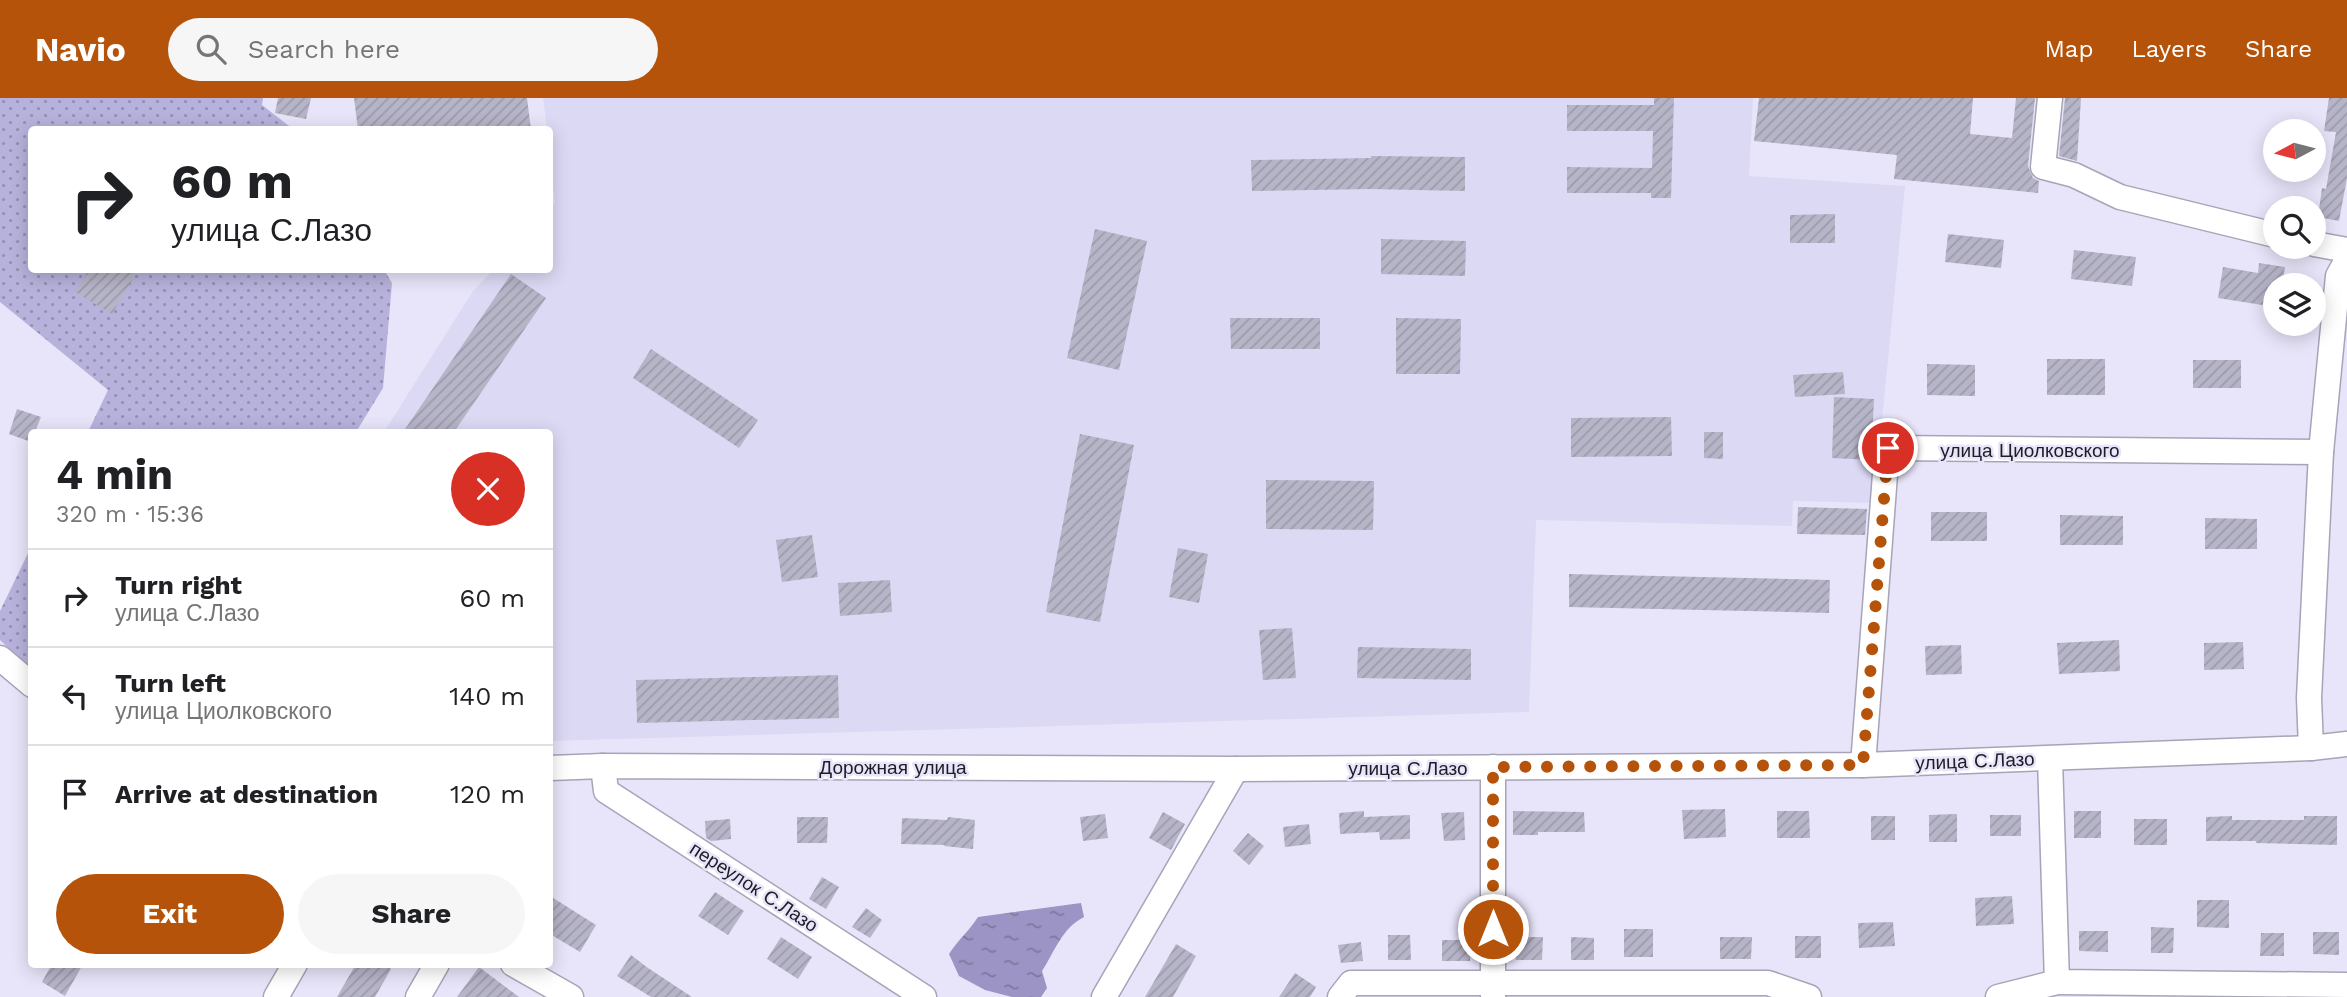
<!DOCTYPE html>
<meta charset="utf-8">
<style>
:root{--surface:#fff;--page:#f6f6f6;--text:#202124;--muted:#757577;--line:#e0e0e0;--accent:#b45309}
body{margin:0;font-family:"Work Sans",sans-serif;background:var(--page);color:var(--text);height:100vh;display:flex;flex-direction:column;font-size:26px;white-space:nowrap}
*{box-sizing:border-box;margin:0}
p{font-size:23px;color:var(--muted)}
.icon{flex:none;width:38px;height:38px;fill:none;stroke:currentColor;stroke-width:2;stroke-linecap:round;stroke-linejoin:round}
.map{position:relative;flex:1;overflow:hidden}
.details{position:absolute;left:28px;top:331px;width:525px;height:539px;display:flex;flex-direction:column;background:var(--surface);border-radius:7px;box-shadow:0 4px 18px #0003}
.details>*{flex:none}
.guide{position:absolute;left:28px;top:28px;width:525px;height:147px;border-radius:7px;box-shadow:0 4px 18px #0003;background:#fff;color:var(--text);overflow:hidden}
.needle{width:46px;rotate:263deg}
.tools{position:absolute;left:2263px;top:21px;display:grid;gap:14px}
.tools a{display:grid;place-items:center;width:63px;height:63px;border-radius:50%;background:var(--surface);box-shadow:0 4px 18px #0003;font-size:35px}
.pin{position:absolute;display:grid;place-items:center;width:60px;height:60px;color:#fff;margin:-30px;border:4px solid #fff;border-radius:50%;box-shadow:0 2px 7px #0007}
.me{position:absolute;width:77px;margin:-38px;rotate:0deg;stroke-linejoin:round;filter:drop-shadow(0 0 5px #0008)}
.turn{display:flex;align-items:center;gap:24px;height:147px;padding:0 28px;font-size:32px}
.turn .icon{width:91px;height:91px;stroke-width:2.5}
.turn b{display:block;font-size:49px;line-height:60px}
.round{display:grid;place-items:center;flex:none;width:74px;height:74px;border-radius:37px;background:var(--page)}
.summary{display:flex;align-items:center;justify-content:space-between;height:119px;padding:0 28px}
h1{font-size:42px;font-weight:700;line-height:52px}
.primary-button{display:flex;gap:14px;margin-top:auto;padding:14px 28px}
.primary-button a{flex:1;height:80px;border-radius:42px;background:var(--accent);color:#fff;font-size:28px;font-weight:700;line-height:80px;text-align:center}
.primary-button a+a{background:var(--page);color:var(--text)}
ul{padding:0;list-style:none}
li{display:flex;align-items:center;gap:21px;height:98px;padding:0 28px;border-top:2px solid var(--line)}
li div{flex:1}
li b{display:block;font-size:26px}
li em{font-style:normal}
header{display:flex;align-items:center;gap:42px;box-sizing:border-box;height:98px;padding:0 35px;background:var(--accent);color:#fff}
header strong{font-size:33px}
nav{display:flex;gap:38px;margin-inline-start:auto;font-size:24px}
.search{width:490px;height:63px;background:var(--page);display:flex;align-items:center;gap:18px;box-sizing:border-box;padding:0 24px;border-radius:38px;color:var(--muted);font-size:26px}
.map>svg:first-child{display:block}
.built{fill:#dcd9f5}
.green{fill:url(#green-dots)}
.water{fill:url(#water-ripples)}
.building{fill:url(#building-hatch)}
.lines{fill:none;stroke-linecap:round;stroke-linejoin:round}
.minor-casing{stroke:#a6a4b7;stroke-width:27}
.minor{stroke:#fff;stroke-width:24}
.route{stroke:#b45309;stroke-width:12;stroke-dasharray:0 21.6}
.labels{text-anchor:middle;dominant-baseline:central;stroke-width:5;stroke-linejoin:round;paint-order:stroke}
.street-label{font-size:19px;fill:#1e1d24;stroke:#e8e5fa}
</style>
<header>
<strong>Navio</strong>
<div class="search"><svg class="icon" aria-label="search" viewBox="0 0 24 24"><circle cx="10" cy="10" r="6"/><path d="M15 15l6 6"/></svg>Search here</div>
<nav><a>Map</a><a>Layers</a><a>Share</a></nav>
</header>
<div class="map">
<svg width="2347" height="899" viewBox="0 0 2347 899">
<defs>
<pattern id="green-dots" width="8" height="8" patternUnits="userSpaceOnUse" patternTransform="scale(1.75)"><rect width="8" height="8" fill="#b7b2db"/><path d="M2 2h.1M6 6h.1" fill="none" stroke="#9490b1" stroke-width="1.8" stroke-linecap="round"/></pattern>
<pattern id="water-ripples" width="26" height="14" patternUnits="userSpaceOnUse" patternTransform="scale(1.75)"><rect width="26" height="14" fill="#9b94c4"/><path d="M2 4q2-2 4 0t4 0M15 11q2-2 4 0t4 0" fill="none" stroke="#7e789f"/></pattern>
<pattern id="building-hatch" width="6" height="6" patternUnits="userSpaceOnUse" patternTransform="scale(1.75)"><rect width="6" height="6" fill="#b6b4c7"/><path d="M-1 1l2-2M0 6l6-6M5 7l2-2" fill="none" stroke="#9c9aab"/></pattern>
</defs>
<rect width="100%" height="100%" fill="#e8e5fa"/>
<!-- built -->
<polygon class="built" points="543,0 1753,0 1749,78 1905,88 1874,405 1793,403 1792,428 1536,422 1529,614 550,643 550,334 384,334 473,193 493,172 550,172 550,111 555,105 550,55 550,32 547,31"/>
<!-- green -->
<g class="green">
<polygon points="0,0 263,0 262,7 293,31 32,32 32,172 384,172 392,185 383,290 356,334 88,334 108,292 0,204"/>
<polygon points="31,449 31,572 0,542 0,513"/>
</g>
<!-- water -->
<path class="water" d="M 1081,805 L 1084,819 C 1062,830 1055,853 1042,873 L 1047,890 L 1041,899 L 1012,899 L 985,892 L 959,878 L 949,856 C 958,842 969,833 978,819 Z"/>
<!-- building -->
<g class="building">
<polygon points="278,0 311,0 306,21 275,15"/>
<polygon points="354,0 527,0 531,32 358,32"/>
<polygon points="1654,0 1674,0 1671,100 1651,100 1651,95 1567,95 1567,69 1652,70 1653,33 1567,33 1567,7 1654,7"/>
<polygon points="1759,0 1973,0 1970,36 2012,40 2016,0 2035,0 2028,68 2033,80 2039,83 2038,95 1894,81 1897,57 1754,43"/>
<polygon points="2065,0 2081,0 2077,63 2059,58"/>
<polygon points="2329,0 2347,0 2347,80 2339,123 2318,119 2322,90 2326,91 2336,34 2324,33"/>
<polygon points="1371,58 1465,59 1465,93 1370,91 1252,93 1251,62 1371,60"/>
<polygon points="1835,116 1835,145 1790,145 1790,117"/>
<polygon points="1095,131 1147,143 1119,272 1067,260"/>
<polygon points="1948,136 2004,142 2001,170 1945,164"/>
<polygon points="1381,141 1466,143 1465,178 1381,176"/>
<polygon points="2074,152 2136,159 2132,188 2071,181"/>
<polygon points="2259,165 2285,169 2282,187 2275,187 2275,209 2218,200 2223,169 2258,175"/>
<polygon points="89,172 138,172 112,216 75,194"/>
<polygon points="511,176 546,200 454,334 403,334"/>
<polygon points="1230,220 1320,220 1320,251 1231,251"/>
<polygon points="1396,220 1461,221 1460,276 1396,276"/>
<polygon points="651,251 758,322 739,350 633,280"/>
<rect x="2047" y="261" width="58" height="36"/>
<rect x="2193" y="262" width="48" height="28"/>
<polygon points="1927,266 1975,267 1975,298 1927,297"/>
<polygon points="1843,274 1845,296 1795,299 1793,277"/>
<polygon points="1834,299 1874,301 1871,362 1832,360"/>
<polygon points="17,311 41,319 35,334 32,334 31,344 9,336"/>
<polygon points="1671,319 1672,358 1571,359 1571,320"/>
<polygon points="1704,334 1723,334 1723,361 1704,360"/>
<polygon points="1080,336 1134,347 1100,524 1046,514"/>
<polygon points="1266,382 1374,383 1373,432 1266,431"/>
<polygon points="1798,409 1867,411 1865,437 1797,436"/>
<rect x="1931" y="414" width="56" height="29"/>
<polygon points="2060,417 2123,418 2123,447 2060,447"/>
<polygon points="2205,420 2257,421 2257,451 2205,451"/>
<polygon points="812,437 818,479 782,484 776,442"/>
<polygon points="1178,450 1208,456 1199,505 1169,499"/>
<polygon points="1569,476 1830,482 1829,515 1569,509"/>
<polygon points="890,482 892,514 840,518 838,485"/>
<polygon points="1292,530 1296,580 1263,582 1259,532"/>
<polygon points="2119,542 2120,573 2059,576 2057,545"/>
<polygon points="2243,544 2244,571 2204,572 2204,545"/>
<polygon points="1961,547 1962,576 1926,577 1925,548"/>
<polygon points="1358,549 1471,551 1471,582 1357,580"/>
<polygon points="838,577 839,620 637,625 636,582"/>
<polygon points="1725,711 1726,739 1684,741 1682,712"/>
<polygon points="1364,713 1364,719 1410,717 1410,741 1380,742 1379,734 1340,736 1339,715"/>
<polygon points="1513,713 1584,714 1585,734 1538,734 1538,737 1513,737"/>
<polygon points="1777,713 1809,713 1810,740 1777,740"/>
<rect x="2074" y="713" width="27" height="27"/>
<polygon points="1163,714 1185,726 1171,752 1149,740"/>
<polygon points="1464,714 1465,742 1444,743 1441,715"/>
<polygon points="1105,716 1108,740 1083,743 1080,719"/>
<polygon points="1957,716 1957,744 1929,744 1929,717"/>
<rect x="1990" y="717" width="31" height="21"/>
<rect x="1871" y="718" width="24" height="24"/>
<polygon points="2232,718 2232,722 2304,722 2304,718 2337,718 2337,747 2256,745 2256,743 2206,743 2206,719"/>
<polygon points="797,719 828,719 827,745 797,745"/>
<polygon points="948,719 975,722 973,751 944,748 945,747 901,746 902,720 947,722"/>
<polygon points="730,721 731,741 711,743 706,740 705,723"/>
<rect x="2134" y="721" width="33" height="26"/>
<polygon points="1309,726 1311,746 1285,749 1283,729"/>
<polygon points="1248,735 1264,748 1249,767 1233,753"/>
<polygon points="822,779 839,789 826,811 809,801"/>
<polygon points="715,794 744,813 728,837 698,818"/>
<polygon points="550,798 596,827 580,854 550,836"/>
<polygon points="2012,798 2014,826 1976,828 1975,800"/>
<polygon points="2197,802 2229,802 2229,830 2197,829"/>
<polygon points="866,810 882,822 870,840 852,829"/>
<polygon points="1893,824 1895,848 1859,850 1858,825"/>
<polygon points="2151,829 2174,830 2173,855 2151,855"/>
<rect x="1624" y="831" width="29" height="28"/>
<polygon points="2079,833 2108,833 2108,854 2079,853"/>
<polygon points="2313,834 2339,834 2339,857 2313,856"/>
<polygon points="2261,835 2284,835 2284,858 2260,858"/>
<polygon points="1388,837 1410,837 1411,862 1388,862"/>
<rect x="1795" y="838" width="26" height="22"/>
<polygon points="781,839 812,859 798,881 767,861"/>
<polygon points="1516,839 1543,839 1542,862 1516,862"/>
<polygon points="1571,839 1594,840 1594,862 1571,862"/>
<polygon points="1720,839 1752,839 1751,861 1720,861"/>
<rect x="1442" y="842" width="28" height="21"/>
<polygon points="1361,844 1363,863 1341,865 1338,847"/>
<polygon points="1176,846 1196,858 1173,899 1145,899"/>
<polygon points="631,857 648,870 692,899 651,899 617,878"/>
<polygon points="52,866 83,866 65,898 42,884"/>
<polygon points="356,866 383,866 391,871 375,899 337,899"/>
<polygon points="479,869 519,899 457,899"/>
<polygon points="1295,875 1316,889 1310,899 1279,899"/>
</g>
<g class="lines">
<defs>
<g id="minor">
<polyline points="2050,0 2043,69 2074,77 2120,99 2275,137"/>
<polyline points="2314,146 2347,152"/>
<polyline points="0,560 32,587"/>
<polyline points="2311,650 2309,600 2321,354 2338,178 2347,162"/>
<polyline points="2050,661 2057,884 2347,887"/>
<polyline points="1863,667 1887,350 2321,354"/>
<polyline points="603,668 606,693 924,899"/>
<polyline points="1493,669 1493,899"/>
<polyline points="550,670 603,668 1236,671 1863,667 2311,650 2347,646"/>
<polyline points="513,866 571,899"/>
<polyline points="276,899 295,866"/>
<polyline points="418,899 437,866"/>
<polyline points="1104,899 1236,671"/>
<polyline points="1340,899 1351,885 1768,885 1809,899"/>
<polyline points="1998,899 2057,884"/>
</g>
</defs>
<!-- minor casing -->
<use href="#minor" class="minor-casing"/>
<!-- minor -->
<use href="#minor" class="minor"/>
</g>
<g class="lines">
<!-- route -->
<polyline class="route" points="1493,831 1493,669 1863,667 1888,350"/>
</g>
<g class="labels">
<!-- street labels -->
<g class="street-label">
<text x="2030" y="352">улица Циолковского</text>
<text transform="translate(1975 663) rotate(-2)">улица С.Лазо</text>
<text x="893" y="669">Дорожная улица</text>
<text x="1408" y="670">улица С.Лазо</text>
<text transform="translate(754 789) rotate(33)">переулок С.Лазо</text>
</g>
</g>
</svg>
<div class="tools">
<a><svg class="needle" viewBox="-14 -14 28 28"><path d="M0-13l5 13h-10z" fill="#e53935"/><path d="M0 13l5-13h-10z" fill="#757577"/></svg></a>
<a><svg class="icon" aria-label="search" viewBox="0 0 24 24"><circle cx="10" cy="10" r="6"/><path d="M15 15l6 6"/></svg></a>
<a><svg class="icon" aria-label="layers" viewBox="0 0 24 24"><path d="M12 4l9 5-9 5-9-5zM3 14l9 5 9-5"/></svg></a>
</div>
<div class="pin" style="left:1888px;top:350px;background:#d93025"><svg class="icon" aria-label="arrive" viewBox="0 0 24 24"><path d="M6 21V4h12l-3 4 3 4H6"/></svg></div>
<svg class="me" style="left:1493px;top:831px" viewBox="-20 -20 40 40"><circle r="17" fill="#b45309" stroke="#fff" stroke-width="3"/><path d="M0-11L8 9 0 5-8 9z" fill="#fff"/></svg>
<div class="guide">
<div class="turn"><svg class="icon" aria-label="right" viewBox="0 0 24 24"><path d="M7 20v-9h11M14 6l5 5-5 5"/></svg><div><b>60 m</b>улица С.Лазо</div></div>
</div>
<section class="details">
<div class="summary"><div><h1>4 min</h1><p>320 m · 15:36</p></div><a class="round" style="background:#d93025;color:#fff"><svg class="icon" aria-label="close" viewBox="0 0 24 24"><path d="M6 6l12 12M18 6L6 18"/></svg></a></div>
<ul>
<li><svg class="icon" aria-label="right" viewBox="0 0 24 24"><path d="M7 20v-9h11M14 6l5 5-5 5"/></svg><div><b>Turn right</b><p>улица С.Лазо</p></div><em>60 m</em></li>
<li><svg class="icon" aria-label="left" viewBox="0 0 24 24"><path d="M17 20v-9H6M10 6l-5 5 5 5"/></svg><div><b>Turn left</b><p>улица Циолковского</p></div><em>140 m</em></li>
<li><svg class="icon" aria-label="arrive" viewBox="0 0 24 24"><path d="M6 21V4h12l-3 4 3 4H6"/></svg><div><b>Arrive at destination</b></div><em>120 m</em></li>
</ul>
<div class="primary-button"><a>Exit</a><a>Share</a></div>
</section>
</div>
